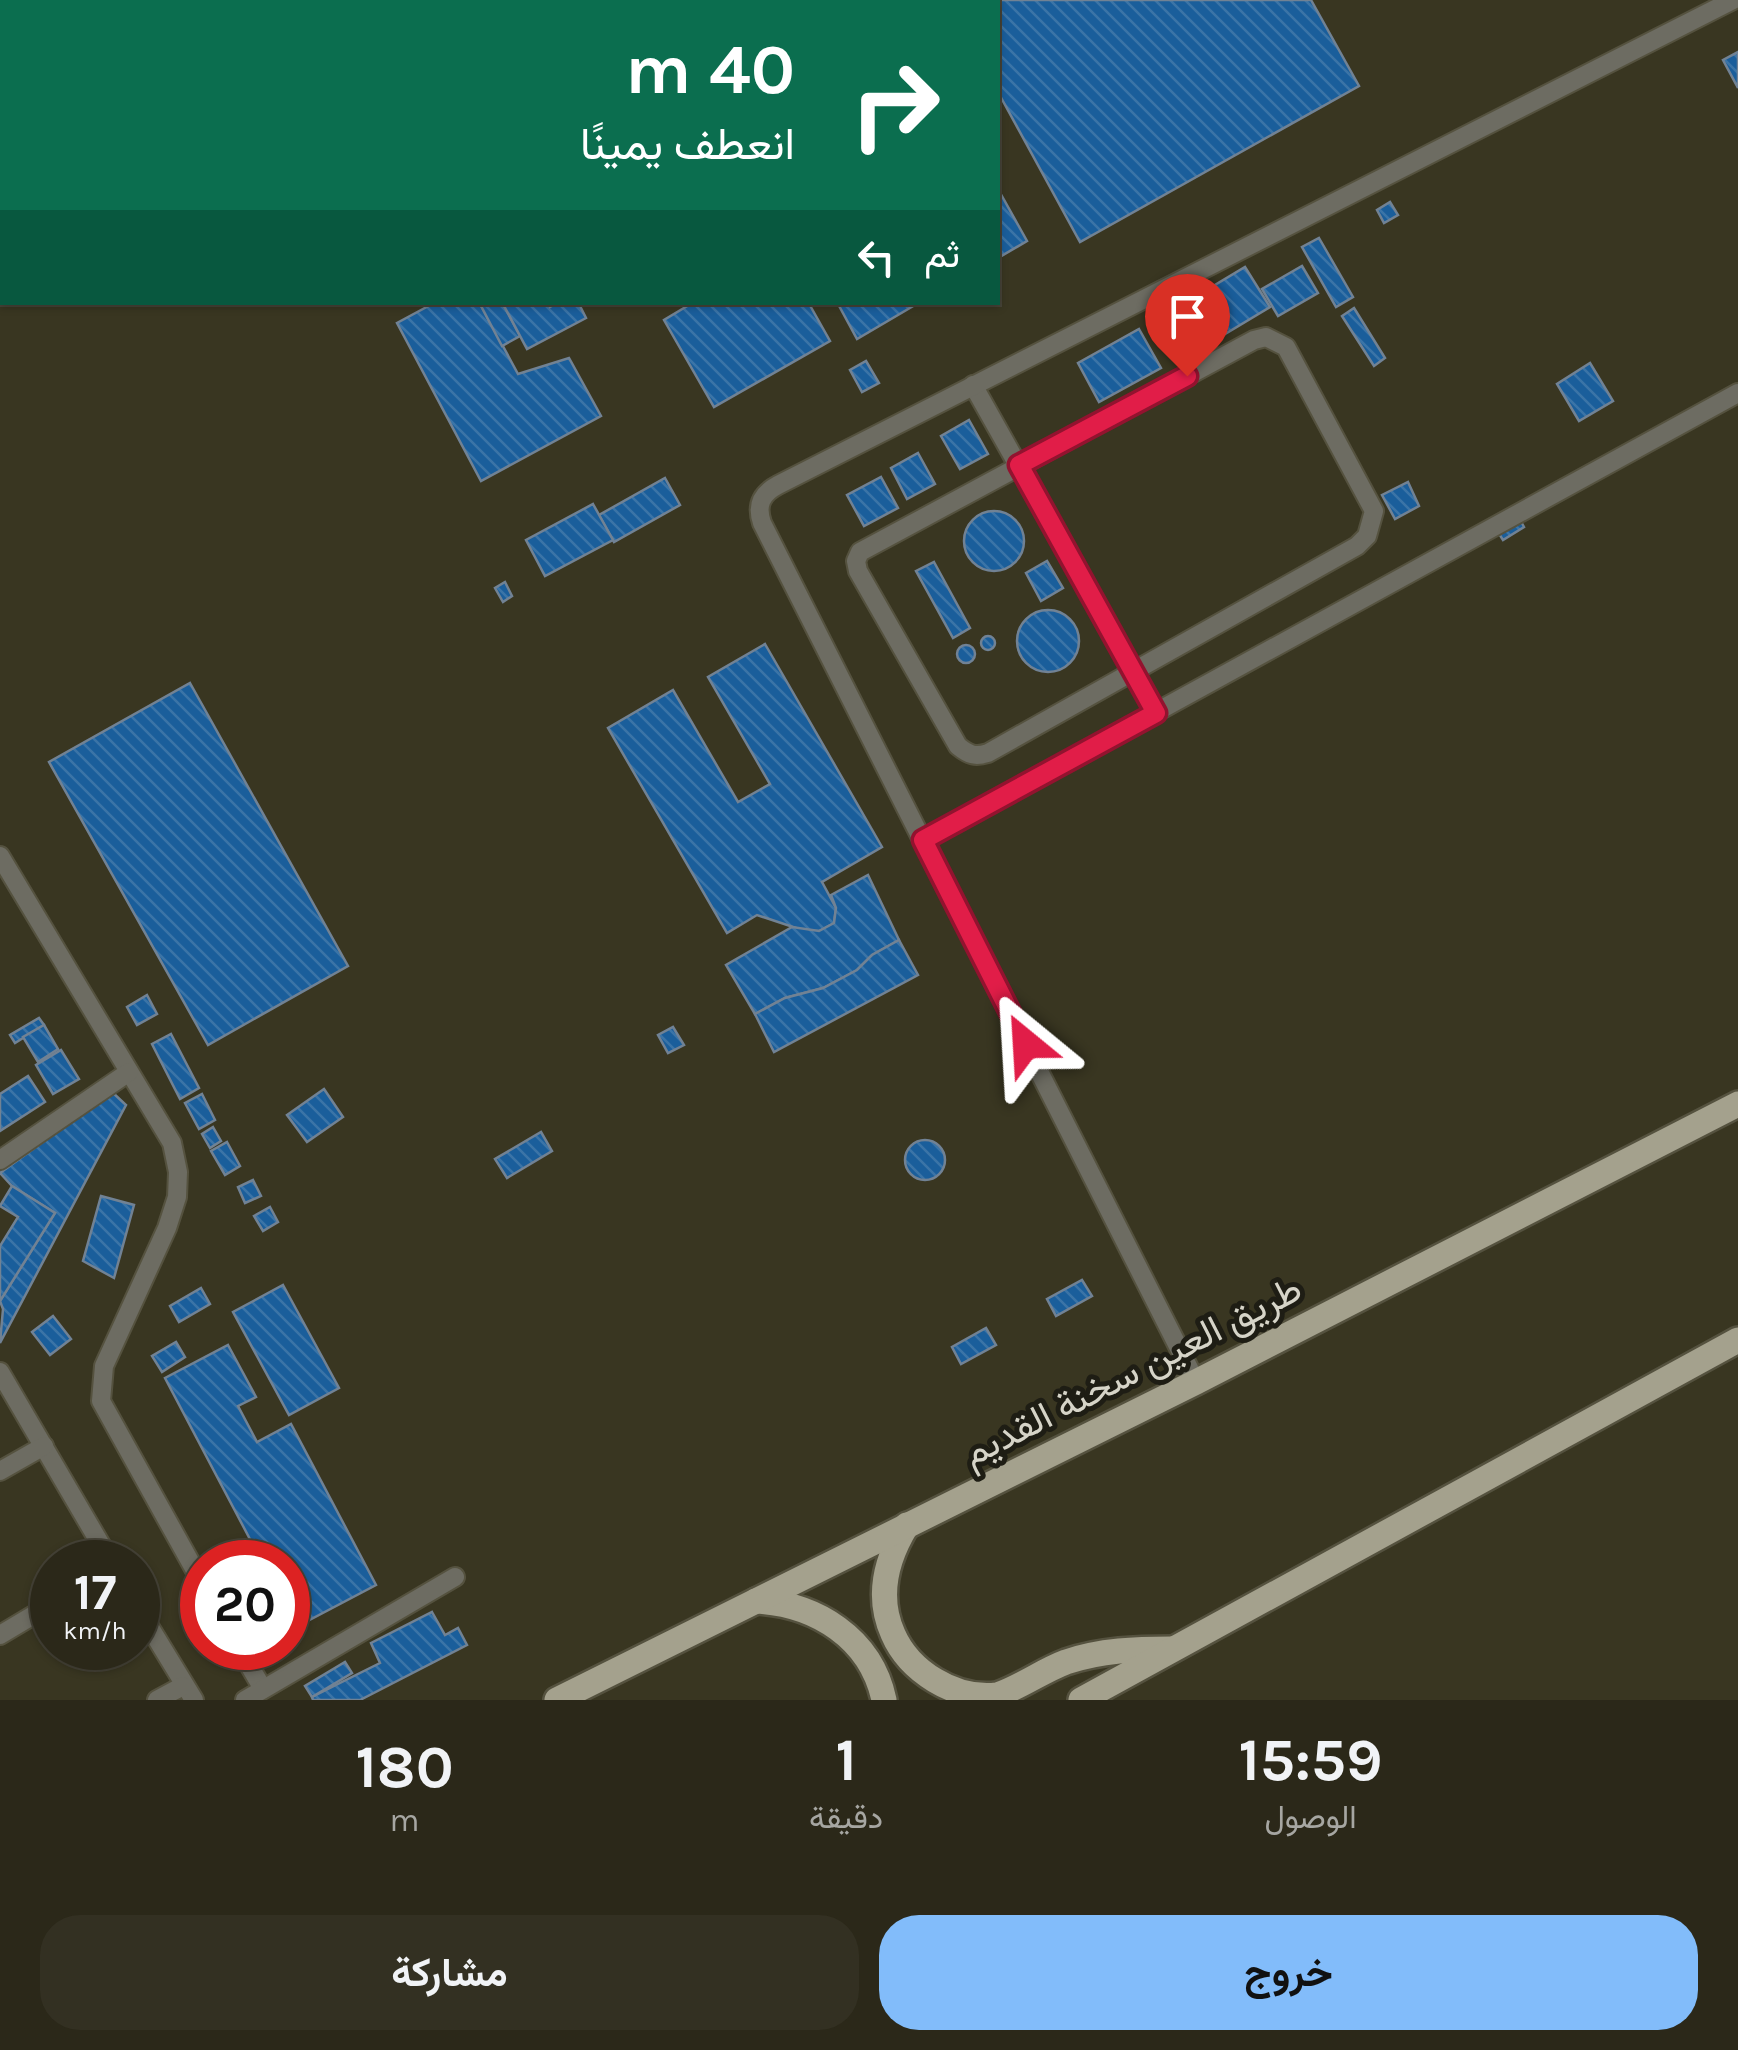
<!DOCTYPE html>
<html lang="ar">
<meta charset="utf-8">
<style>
:root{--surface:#2b2819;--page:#333022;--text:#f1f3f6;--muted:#a6a6a2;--line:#474438;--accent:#82bcfa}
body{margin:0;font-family:Karla,Vazirmatn,sans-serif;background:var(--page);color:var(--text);direction:rtl;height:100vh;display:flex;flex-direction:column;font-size:38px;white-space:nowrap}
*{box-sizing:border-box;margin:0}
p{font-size:32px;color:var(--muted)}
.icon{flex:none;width:55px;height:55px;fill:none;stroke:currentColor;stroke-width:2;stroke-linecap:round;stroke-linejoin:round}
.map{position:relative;height:1700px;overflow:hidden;direction:ltr}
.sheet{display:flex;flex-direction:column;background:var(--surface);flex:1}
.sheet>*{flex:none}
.hud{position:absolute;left:0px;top:0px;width:1000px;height:305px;box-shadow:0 2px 8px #0004,0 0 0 2px var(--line);direction:rtl;background:#0b6e4f;color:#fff;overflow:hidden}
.speed{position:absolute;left:30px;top:1540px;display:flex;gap:20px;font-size:50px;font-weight:700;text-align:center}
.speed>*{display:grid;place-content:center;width:130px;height:130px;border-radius:50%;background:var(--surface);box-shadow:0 2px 8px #0004,0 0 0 2px var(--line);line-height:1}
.speed small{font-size:25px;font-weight:400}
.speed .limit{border:15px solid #d22;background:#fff;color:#111}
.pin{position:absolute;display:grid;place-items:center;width:85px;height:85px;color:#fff;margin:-102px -42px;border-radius:50% 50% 50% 0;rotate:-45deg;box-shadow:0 0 10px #0007}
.pin .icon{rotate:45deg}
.me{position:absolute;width:110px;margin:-55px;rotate:333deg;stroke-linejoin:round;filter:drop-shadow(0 0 8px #0008)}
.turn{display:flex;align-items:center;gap:35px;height:210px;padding:0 40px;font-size:45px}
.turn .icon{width:130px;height:130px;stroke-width:2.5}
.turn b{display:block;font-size:70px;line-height:85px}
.then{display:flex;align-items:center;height:95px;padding:0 40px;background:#0003;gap:20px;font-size:38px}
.eta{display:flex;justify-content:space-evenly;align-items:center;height:170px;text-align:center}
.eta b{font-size:60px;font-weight:700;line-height:70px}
.action{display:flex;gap:20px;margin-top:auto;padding:20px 40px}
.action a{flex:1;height:115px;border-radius:40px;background:var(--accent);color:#111;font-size:40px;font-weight:700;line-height:115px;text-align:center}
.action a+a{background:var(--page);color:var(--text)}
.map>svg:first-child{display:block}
.building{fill:url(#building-back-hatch);stroke:#718294;stroke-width:2.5}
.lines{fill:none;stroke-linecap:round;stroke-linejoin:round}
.lane-casing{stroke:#55523f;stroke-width:22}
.primary-casing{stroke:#55523f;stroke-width:30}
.lane{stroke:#6d6c62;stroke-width:18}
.primary{stroke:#a4a18d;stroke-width:25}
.route-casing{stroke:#92132f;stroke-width:25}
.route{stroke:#e11d48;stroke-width:18}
.labels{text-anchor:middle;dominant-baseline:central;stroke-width:10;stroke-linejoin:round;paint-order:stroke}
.street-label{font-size:38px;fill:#d6d4c8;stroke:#1e1d14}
</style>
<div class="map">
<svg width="1738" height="1700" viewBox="0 0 1738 1700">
<defs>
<pattern id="building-back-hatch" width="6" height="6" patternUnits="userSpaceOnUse" patternTransform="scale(2.5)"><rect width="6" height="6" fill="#1a5e9b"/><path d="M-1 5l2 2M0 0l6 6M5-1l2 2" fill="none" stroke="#3b74a7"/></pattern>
</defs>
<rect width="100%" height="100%" fill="#393621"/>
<!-- building -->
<g class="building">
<polygon points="243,0 398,0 399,2 245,2"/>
<polygon points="481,0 573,0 568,2"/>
<polygon points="701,0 889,0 891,2 702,2"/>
<polygon points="947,0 1311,0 1359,86 1080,242 998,92 998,2"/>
<polygon points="1738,52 1738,88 1723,60"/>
<polygon points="998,189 1027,241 998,258"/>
<polygon points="1390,202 1398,215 1384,223 1377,210"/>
<polygon points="1319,238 1353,297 1336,307 1302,247"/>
<polygon points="1302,266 1318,293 1278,316 1262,289"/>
<polygon points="1245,267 1270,307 1225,334 1200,294"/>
<polygon points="436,302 479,302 518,374 569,358 601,416 481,481 397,323"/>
<polygon points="479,302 502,302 520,336 502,346"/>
<polygon points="502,302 548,302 550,307 559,302 578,302 586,318 527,349"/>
<polygon points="694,302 808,302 830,341 714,407 664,320"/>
<polygon points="837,302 920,302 857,339"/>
<polygon points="1354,308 1385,358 1374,366 1342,316"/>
<polygon points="1139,329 1161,368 1099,402 1078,363"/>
<polygon points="866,361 879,383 862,392 850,370"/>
<polygon points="1590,363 1613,401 1579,421 1557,384"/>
<polygon points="969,420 988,454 960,469 941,436"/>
<polygon points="918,453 935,484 907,499 891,468"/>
<polygon points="881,477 898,508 864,526 847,495"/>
<polygon points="665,478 680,505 614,542 599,515"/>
<polygon points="1408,482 1419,506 1395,519 1382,495"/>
<polygon points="593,504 613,540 545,576 526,540"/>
<circle cx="994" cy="541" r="30"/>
<polygon points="1518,516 1524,527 1503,540 1496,529"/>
<polygon points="1047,561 1063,588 1041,601 1026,573"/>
<polygon points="934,562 970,628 953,638 916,571"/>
<polygon points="505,582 512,596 503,602 495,588"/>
<circle cx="1048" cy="641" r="31"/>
<circle cx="988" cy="643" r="7"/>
<polygon points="765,644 882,847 822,882 836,908 834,923 819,931 805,931 757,915 727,933 608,728 673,690 738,802 770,784 708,677"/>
<circle cx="966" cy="654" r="9"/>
<polygon points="190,683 348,966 208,1045 49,762"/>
<polygon points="868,875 899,940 872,955 857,970 823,988 785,998 755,1014 726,965 792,927 819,931 834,923 836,908 831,895"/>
<polygon points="899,940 918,975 774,1052 755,1014 785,998 823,988 857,970 872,955"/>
<polygon points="147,995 157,1014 137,1025 127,1007"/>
<polygon points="39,1018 44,1025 15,1043 10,1035"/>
<polygon points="44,1025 58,1049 38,1062 23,1037"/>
<polygon points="673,1027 684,1045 668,1053 658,1035"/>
<polygon points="171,1034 199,1088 180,1099 152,1044"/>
<polygon points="61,1050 79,1079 53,1094 36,1065"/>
<polygon points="28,1076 45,1102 0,1131 0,1094"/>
<polygon points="324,1089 343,1117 307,1142 287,1115"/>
<polygon points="112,1092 126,1105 0,1343 3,1309 0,1301 55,1213 12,1186 0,1173"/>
<polygon points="202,1094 215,1120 199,1129 185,1103"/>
<polygon points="213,1127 221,1141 210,1148 202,1134"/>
<polygon points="541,1132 552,1151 507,1178 495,1159"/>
<circle cx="925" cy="1160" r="20"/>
<polygon points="227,1142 240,1166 225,1175 211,1151"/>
<polygon points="253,1180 261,1196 245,1203 238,1187"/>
<polygon points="12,1186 55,1213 0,1301 0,1246 18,1217 0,1206"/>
<polygon points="101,1196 134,1205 114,1278 83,1261"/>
<polygon points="270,1207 278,1222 263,1231 254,1216"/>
<polygon points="1082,1280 1092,1296 1056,1316 1047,1299"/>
<polygon points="283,1285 339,1388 289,1415 233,1312"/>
<polygon points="201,1288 210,1304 179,1322 170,1306"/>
<polygon points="53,1316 71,1339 50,1355 32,1332"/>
<polygon points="986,1328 996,1345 961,1364 952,1347"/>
<polygon points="176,1342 185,1357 162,1372 152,1356"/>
<polygon points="228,1345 256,1397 238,1406 257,1442 291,1424 376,1585 296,1627 288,1611 288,1562 262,1562 165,1378"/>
<polygon points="432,1612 445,1635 458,1628 467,1645 360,1700 313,1700 312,1697 380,1663 371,1643"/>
<polygon points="345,1662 352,1673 312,1697 305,1686"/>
</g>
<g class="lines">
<defs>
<g id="lane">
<path d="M 1266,337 L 1286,347 L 1374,511 L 1367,536 L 1357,546 L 988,753 C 975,757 969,755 958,746 L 858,571 L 856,561 L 860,552 L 1254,340 Z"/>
<polyline points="973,385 1157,713"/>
<polyline points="923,840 1738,393"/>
<polyline points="0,856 172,1143 178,1172 177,1197 167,1228 104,1366 101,1401 202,1583"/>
<polyline points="0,1160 129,1072"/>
<polyline points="0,1372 111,1562"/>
<path d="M 1196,1382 L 762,523 C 756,505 761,494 778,485 L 1733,0"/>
<polyline points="0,1471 44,1446"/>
<polyline points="138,1608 194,1700"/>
<polyline points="0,1635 52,1604"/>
<polyline points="239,1648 263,1689"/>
<polyline points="157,1700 183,1686"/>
<polyline points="245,1700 455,1577"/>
</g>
<g id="primary">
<path d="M 907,1525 C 886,1559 876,1596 893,1634 C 909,1671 954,1700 997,1695 C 1021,1687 1042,1671 1066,1662 C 1101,1650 1137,1649 1172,1649"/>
<path d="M 756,1601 C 816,1604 871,1638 884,1700"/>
<polyline points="557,1700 1196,1382 1738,1104"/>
<polyline points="1081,1700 1738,1340"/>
</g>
</defs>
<!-- lane casing -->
<use href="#lane" class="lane-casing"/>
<!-- primary casing -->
<use href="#primary" class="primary-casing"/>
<!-- lane -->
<use href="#lane" class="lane"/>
<!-- primary -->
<use href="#primary" class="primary"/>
</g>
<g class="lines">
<defs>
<polyline id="route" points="1026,1044 923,840 1156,713 1019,465 1187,376"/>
</defs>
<!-- route casing -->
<use href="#route" class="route-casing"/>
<!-- route -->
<use href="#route" class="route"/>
</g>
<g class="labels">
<!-- street labels -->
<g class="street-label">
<text transform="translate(1132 1371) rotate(-27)">طريق العين سخنة القديم</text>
</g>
</g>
</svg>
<div class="speed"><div>17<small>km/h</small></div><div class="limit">20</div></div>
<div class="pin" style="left:1187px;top:376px;background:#d93025"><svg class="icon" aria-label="arrive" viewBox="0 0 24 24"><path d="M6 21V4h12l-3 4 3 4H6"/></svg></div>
<svg class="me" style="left:1026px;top:1044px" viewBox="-20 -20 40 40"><path d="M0-17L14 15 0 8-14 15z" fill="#e11d48" stroke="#fff" stroke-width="4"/></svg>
<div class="hud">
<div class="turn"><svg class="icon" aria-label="right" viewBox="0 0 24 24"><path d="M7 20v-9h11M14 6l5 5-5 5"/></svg><div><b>40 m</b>انعطف يمينًا</div></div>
<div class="then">ثم<svg class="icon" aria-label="left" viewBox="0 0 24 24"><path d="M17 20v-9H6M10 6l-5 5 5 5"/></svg></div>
</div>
</div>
<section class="sheet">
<div class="eta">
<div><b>15:59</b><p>الوصول</p></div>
<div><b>1</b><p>دقيقة</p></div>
<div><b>180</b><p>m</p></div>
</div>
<div class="action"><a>خروج</a><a>مشاركة</a></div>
</section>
